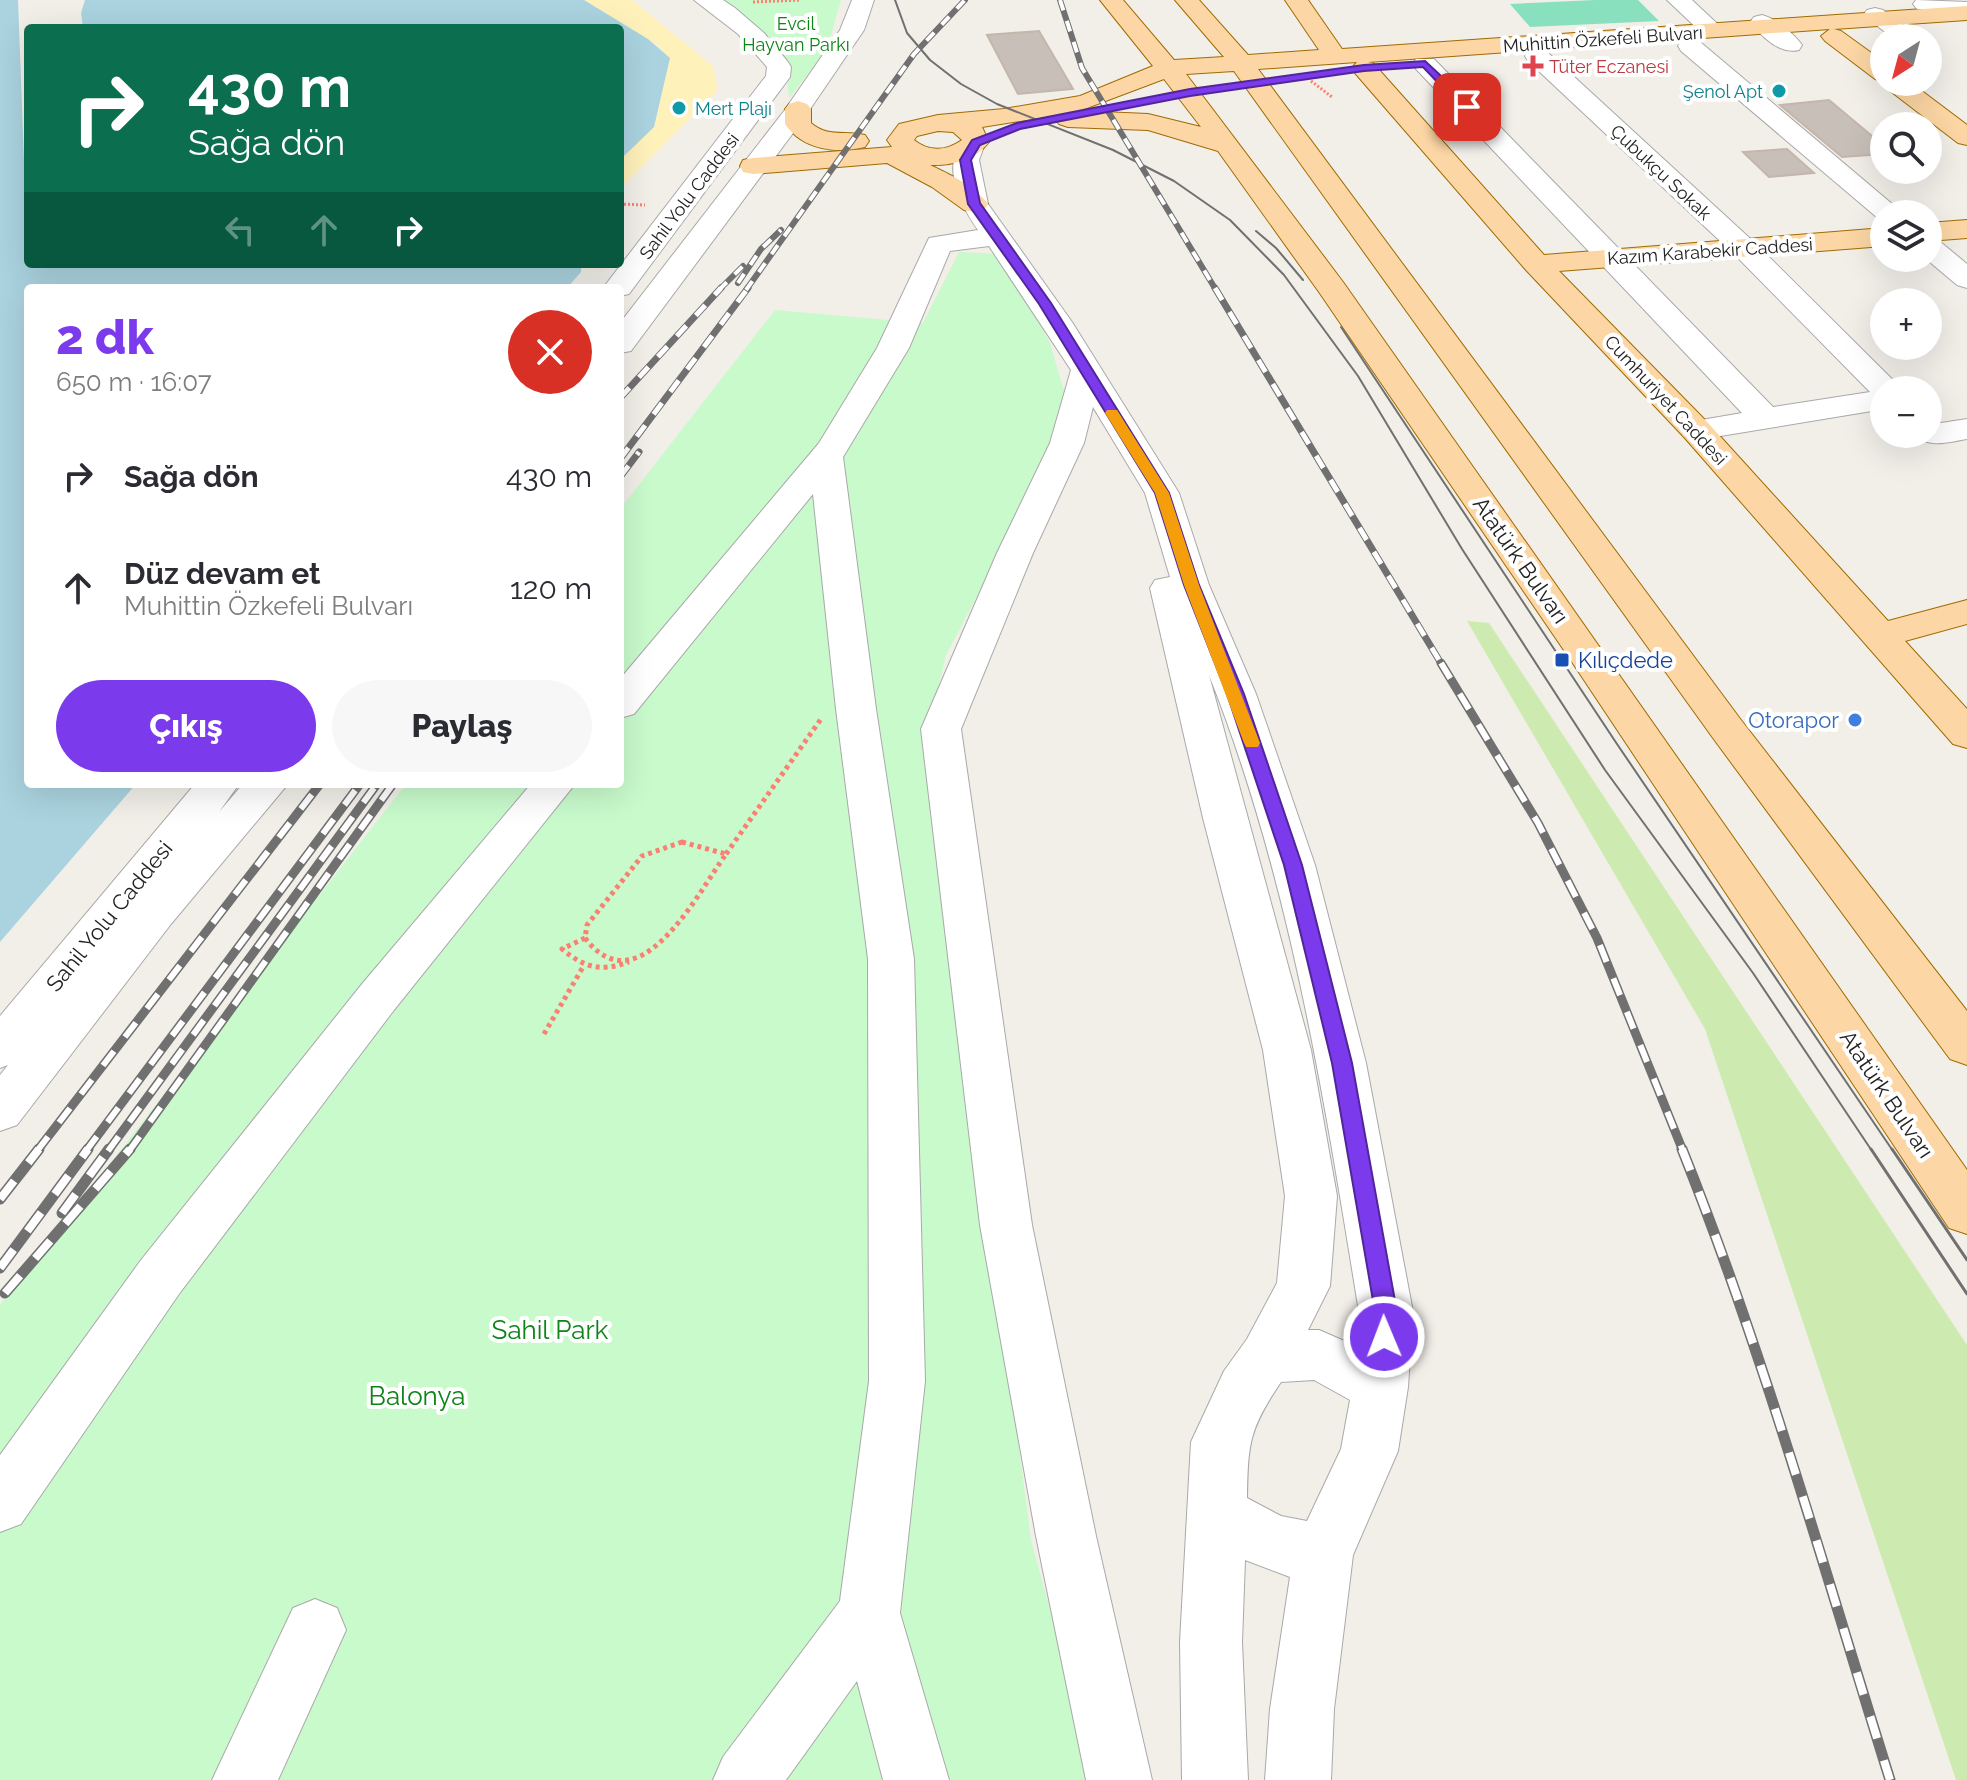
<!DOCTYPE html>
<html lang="tr">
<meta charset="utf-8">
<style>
:root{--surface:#fff;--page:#f7f7f7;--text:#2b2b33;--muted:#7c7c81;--accent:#7c3aed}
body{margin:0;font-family:Raleway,sans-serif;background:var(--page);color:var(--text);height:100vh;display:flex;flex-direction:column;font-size:30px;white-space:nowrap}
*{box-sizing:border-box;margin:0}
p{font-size:26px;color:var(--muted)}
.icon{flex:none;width:44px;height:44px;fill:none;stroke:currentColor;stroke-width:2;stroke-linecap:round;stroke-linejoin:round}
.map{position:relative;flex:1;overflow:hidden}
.details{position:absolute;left:24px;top:284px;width:600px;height:504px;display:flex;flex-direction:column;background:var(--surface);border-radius:8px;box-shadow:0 8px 32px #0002}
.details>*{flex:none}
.banner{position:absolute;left:24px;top:24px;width:600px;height:244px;border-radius:8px;box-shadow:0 8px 32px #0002;background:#0b6e4f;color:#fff;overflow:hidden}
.needle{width:52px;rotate:216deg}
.fabs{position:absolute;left:1870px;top:24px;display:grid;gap:16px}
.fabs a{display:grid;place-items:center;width:72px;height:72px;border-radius:50%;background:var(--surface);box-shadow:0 8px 32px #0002;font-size:40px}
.pin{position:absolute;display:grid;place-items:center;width:68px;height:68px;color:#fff;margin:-34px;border-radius:16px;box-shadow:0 4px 12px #0006}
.me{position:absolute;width:88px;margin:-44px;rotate:359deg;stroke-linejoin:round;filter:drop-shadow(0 0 6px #0008)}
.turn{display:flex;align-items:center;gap:28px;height:168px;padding:0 32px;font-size:36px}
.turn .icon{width:104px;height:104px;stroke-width:2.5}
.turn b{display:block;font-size:56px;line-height:68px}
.lanes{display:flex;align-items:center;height:76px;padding:0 32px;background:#0003;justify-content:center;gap:40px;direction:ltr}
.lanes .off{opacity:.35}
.round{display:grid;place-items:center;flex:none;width:84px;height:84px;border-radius:42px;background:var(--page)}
.overview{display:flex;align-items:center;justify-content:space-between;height:136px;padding:0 32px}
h1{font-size:48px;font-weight:800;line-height:60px;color:var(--accent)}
.cta{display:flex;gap:16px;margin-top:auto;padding:16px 32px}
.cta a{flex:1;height:92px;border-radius:48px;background:var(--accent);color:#fff;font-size:32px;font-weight:800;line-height:92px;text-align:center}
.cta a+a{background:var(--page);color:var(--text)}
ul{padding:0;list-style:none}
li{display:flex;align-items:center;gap:24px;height:112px;padding:0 32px}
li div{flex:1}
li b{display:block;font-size:30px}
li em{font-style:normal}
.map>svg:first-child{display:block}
.grass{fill:#cdebb0}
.sand{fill:#fff1ba}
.park{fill:#c8facc}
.pitch{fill:#88e0be}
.water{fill:#aad3df}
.building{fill:#c7bfb8;stroke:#c4b6ab;stroke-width:2}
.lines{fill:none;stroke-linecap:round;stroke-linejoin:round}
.minor-casing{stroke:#a9a9a9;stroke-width:2}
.major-casing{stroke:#a06b00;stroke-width:2}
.path-far1{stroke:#fa8072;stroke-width:3;stroke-dasharray:2 2;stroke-linecap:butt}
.path{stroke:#fa8072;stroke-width:5;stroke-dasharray:4 4;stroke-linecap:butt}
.minor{fill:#fff;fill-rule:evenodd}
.major{fill:#fcd6a4;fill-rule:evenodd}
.tram-far1{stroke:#707070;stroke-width:2}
.tram{stroke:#707070;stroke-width:3}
.rail-far3-casing{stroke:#707070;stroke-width:6}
.rail-far2-casing{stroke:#707070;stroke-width:7}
.rail-far1-casing{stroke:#707070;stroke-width:9}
.rail-casing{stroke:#707070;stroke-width:11}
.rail-far3{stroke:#fff;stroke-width:4;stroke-dasharray:11;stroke-linecap:butt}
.rail-far2{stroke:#fff;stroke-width:5;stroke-dasharray:14;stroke-linecap:butt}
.rail-far1{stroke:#fff;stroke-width:6;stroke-dasharray:18;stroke-linecap:butt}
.rail{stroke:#fff;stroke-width:8;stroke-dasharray:23;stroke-linecap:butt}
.route{fill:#7c3aed;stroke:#51269a;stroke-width:2}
.slow{fill:#f59e0b}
.health-dot{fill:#e0444e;stroke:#fff;stroke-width:3}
.culture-dot{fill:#0f9aa8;stroke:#fff;stroke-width:3}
.transit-dot{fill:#1a4fb4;stroke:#fff;stroke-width:3}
.shop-dot{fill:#3f7fe0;stroke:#fff;stroke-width:3}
.labels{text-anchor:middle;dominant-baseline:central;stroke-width:8;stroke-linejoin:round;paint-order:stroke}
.far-park-label{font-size:18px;fill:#0c8416;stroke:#fff}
.far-street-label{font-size:18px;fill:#222;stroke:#fff}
.far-health-label{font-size:18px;fill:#be3a42;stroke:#fff;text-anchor:start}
.far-culture-label{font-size:18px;fill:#0d838f;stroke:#fff;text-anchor:end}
.street-label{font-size:22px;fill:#222;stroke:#fff}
.transit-label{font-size:22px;fill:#164399;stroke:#fff;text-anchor:start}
.shop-label{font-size:22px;fill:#366cbe;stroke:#fff;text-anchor:end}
.near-park-label{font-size:26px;fill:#0c8416;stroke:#fff}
</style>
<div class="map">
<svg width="1967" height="1780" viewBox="0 0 1967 1780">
<rect width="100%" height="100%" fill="#f2efe9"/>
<!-- grass -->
<polygon class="grass" points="1467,621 1489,623 1967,1345 1967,1780 1956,1780 1705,1029"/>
<!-- sand -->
<polygon class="sand" points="584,0 632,0 713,66 718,90 620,189 620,160 654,126 670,58 656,44"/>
<!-- park -->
<g class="park">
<polygon points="708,0 841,0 827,50 789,98 787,77"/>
<polygon points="959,252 1002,254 1050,343 1067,401 1041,475 946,655 927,736 1031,1540 1096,1780 0,1780 0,1305 406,784 620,784 620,509 775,310 923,323"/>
</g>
<!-- pitch -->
<polygon class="pitch" points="1595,0 1638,0 1659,21 1530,27 1510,4"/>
<!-- water -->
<g class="water">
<polygon points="0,0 18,0 25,188 28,192 28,264 581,264 581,272 567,288 28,288 28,784 136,784 0,942"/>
<polygon points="85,0 584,0 648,39 670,58 654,127 620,160 620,28 83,28 81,13"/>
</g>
<!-- building -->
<g class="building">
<polygon points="1039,31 1073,89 1018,94 987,35"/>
<polygon points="1829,100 1884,146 1884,154 1842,157 1780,105"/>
<polygon points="1787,149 1814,173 1769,177 1743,152"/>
</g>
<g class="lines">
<defs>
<g id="minor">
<polygon points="694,0 723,0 735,8 764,33 788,62 791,67 790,77 629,294 620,296 620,288 603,288 766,76 767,67 738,34"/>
<polygon points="852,0 874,0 864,30 802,121 631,351 620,353 620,323 784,111 840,30"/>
<polygon points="1667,0 1692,0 1725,31 1721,36 1705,36"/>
<polygon points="1916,0 1967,2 1967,14 1917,9 1913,4"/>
<polygon points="1875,8 1883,10 1919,37 1893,38 1863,15 1867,10"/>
<path d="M 1762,15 C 1777,19 1793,33 1802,45 L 1799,50 C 1780,55 1761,36 1750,22 L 1754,17 Z"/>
<polygon points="1690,39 1699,41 1904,214 1884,214 1884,221 1880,220 1681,51 1678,46 1681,41"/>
<polygon points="1537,49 1546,51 1755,243 1903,390 1884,390 1884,409 1696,440 1684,437 1679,430 1684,423 1742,413 1416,69 1413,64 1416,59 1434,59 1773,407 1870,392 1735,255 1528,61 1525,56 1528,51"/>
<path d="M 970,141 L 979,143 L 983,149 L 979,160 L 988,204 L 1072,322 L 1179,493 L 1209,585 L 1256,694 L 1315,865 L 1366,1063 L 1413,1312 L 1408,1387 L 1398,1451 L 1353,1555 L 1334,1709 L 1331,1780 L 1265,1780 L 1270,1709 L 1290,1577 L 1245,1560 L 1242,1642 L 1248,1780 L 1182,1780 L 1180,1642 L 1191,1442 L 1224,1371 L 1247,1339 L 1277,1283 L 1285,1196 L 1263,1050 L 1203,818 L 1150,588 L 1155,580 L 1170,577 L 1145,493 L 1093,407 L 1084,443 L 1033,553 L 961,729 L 1032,1225 L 1096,1536 L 1152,1780 L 1086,1780 L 1036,1536 L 980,1225 L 921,729 L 997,553 L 1050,443 L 1071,370 L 989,246 L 950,251 L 909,348 L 843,457 L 876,709 L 914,959 L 925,1381 L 900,1613 L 949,1780 L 883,1780 L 857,1681 L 786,1780 L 713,1780 L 723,1757 L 840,1601 L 869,1381 L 868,959 L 836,709 L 813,494 L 634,714 L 620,718 L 620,679 L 819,443 L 877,348 L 929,238 L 978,230 C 962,207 942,170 961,143 ZM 1209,675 C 1290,878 1324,1097 1359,1312 L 1356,1346 L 1319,1330 L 1308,1330 L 1330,1286 L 1337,1196 L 1311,1050 ZM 1314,1380 L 1350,1400 L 1341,1449 L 1307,1521 L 1281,1516 L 1247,1498 C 1248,1443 1249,1429 1281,1382 Z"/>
<polygon points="1928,237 1938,240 1967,264 1967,288 1957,285 1925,258 1928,258"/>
<path d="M 1928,419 L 1941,423 L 1967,419 L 1967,439 C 1949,442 1928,449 1915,434 L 1928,434 Z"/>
<polygon points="195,784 239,784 219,812 243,784 288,784 171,924 17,1125 0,1131 0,1075 8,1065 0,1068 0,1016"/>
<polygon points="531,784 575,784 394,1010 179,1294 21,1524 0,1532 0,1455 141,1260 362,984"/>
<polygon points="315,1599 337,1608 346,1630 278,1780 212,1780 293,1608"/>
</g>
<g id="major">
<path d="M 1100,0 L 1123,0 L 1174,60 L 1224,57 L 1175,0 L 1199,0 L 1248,55 L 1319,50 L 1285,0 L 1308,0 L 1342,49 L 1967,6 L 1967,20 L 1834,29 L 1841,31 L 1884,62 L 1884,82 L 1910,82 L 1967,125 L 1967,145 L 1958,143 L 1885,87 L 1882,81 L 1875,79 L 1825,41 L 1821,36 L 1830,29 L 1368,62 L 1373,63 L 1544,255 L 1884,228 L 1884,246 L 1559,271 L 1708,423 L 1888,621 L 1967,600 L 1967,624 L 1905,641 L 1967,709 L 1967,748 L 1953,744 L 1684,437 L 1526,270 L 1355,73 L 1352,68 L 1357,62 L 1258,69 L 1741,720 L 1967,1011 L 1967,1065 L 1950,1059 L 1713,738 L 1234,71 L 1186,74 L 1343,282 L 1967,1170 L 1967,1234 L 1949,1228 L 1572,662 L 1319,292 L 1218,151 L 1148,130 L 1068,127 L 1059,124 L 1055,119 L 1058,115 L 982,127 L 989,142 C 976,160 951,166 930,165 C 949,174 975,186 988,204 L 984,210 L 974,212 L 964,210 L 932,187 L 887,163 L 753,174 L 743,172 L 740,166 L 743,160 L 753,158 L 892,147 L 887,140 L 899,124 L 938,115 L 1004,109 L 1080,96 L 1153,66 ZM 1164,79 L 1201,127 L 1148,114 L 1079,111 ZM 938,131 L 953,132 L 962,140 C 946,151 929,152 914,140 L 917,136 Z"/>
<path d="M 798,101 L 807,104 L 811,109 L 811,123 C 828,138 845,130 865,135 L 869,141 L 865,147 C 836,154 803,150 785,124 L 785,109 L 789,104 Z"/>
<polygon points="1967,220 1967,238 1928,241 1928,223"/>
</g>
</defs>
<!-- minor casing -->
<use href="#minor" class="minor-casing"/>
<!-- major casing -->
<use href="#major" class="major-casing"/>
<!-- path-far1 -->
<g class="path-far1">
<polyline points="753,2 801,0"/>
<polyline points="1311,81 1332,97"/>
<polyline points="620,204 645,205"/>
</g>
<!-- path -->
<g class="path">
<path d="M 682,842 L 726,854 C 698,893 639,1009 585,938 L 587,925 L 642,856 Z"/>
<polyline points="726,854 821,719"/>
<path d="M 585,938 L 562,949 C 585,968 601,972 629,962"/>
<polyline points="544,1034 583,967"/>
</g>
<!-- minor -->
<use href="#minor" class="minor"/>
<!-- major -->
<use href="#major" class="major"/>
<!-- tram-far1 -->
<g class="tram-far1">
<polyline points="895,0 907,33 930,60 961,84 997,104 1113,150 1174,181 1230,220 1284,275 1358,376 1462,549 1605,770 1753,973 1872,1151"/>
<polyline points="1256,231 1276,248 1303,280"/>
<polyline points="1341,327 1617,744 1893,1151"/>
</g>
<!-- tram -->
<g class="tram">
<polyline points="1871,1149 1967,1294"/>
<polyline points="1892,1149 1967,1260"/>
</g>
<defs>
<g id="rail-far3">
<polyline points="1060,0 1082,68 1216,290"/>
<polyline points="738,283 761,249 781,230"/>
<polyline points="719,290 743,266"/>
<polyline points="746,290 914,54 965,0"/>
</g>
<g id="rail-far2">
<polyline points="1215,288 1442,665"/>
<polyline points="620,398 721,288"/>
<polyline points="620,459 748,288"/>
<polyline points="620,477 639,452"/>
</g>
<g id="rail-far1">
<polyline points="1441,663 1538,823 1597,938 1683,1151"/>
<polyline points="37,1151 320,784"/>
<polyline points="86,1151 360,784"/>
<polyline points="108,1151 377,784"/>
<polyline points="129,1151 393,784"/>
</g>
<g id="rail">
<path d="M 1682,1149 C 1764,1354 1824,1569 1890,1780"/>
<polyline points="0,1199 39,1149"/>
<polyline points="62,1213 109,1149"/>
<polyline points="0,1268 88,1149"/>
<polyline points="5,1293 130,1149"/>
</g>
</defs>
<!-- rail-far3 casing -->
<use href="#rail-far3" class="rail-far3-casing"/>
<!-- rail-far2 casing -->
<use href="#rail-far2" class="rail-far2-casing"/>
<!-- rail-far1 casing -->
<use href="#rail-far1" class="rail-far1-casing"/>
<!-- rail casing -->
<use href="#rail" class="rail-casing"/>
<!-- rail-far3 -->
<use href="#rail-far3" class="rail-far3"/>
<!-- rail-far2 -->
<use href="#rail-far2" class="rail-far2"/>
<!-- rail-far1 -->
<use href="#rail-far1" class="rail-far1"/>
<!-- rail -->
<use href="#rail" class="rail"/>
</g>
<!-- route -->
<polygon class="route" points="1425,61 1471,104 1471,109 1463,109 1423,67 1364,71 1190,96 1020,129 980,145 971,160 980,203 1051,303 1169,493 1199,585 1244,694 1302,865 1352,1063 1397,1312 1392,1344 1384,1347 1376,1344 1373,1337 1375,1312 1332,1063 1284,865 1227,694 1184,585 1155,493 1039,304 968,204 960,160 972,140 1017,123 1190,89 1364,65"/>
<!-- slow -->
<polygon class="slow" points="1107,410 1117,410 1169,493 1199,585 1260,743 1258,747 1246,747 1244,743 1184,585 1155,493 1105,413"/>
<!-- markers -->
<path class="health-dot" d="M1529 54h8v8h8v8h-8v8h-8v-8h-8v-8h8z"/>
<g class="culture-dot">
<circle cx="1779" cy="91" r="8"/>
<circle cx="679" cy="108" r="8"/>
</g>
<rect class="transit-dot" x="1554" y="652" width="16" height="16" rx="4"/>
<circle class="shop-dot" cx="1855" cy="720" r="8"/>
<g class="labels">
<!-- far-park labels -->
<g class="far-park-label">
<text x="796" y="23">Evcil<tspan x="796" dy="21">Hayvan Parkı</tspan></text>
</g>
<!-- far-street labels -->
<g class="far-street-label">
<text transform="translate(1603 39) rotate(-4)">Muhittin Özkefeli Bulvarı</text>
<text transform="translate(1661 172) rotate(43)">Çubukçu Sokak</text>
<text transform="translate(689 196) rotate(-53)">Sahil Yolu Caddesi</text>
<text transform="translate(1710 251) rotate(-4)">Kazım Karabekir Caddesi</text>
<text transform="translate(1666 400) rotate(47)">Cumhuriyet Caddesi</text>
</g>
<!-- far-health labels -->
<g class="far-health-label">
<text x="1549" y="66">Tüter Eczanesi</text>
</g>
<!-- far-culture labels -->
<g class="far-culture-label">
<text x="1763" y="91">Şenol Apt</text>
<text x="695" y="108" text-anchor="start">Mert Plajı</text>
</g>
<!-- street labels -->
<g class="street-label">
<text transform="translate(1521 560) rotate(55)">Atatürk Bulvarı</text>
<text transform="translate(109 916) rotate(-51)">Sahil Yolu Caddesi</text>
<text transform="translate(1887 1094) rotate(56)">Atatürk Bulvarı</text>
</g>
<!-- transit labels -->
<g class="transit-label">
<text x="1578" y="660">Kılıçdede</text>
</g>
<!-- shop labels -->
<g class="shop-label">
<text x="1839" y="720">Otorapor</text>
</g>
<!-- near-park labels -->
<g class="near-park-label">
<text x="550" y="1330">Sahil Park</text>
<text x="417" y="1396">Balonya</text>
</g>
</g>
</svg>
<div class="fabs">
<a><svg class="needle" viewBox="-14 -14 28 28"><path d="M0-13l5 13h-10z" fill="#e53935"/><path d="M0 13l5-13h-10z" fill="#7c7c81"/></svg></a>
<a><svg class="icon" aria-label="search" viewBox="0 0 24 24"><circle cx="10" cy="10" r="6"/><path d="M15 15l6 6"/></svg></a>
<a><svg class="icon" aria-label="layers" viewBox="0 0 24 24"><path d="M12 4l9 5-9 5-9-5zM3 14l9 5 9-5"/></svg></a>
<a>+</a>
<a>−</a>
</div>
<div class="pin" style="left:1467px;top:107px;background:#d93025"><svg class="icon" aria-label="arrive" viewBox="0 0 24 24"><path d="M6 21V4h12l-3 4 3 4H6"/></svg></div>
<svg class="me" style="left:1384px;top:1337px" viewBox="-20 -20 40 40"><circle r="17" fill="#7c3aed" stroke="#fff" stroke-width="3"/><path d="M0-11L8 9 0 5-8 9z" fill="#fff"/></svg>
<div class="banner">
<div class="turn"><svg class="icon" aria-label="right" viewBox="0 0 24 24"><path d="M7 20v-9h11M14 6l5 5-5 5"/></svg><div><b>430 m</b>Sağa dön</div></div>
<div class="lanes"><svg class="icon off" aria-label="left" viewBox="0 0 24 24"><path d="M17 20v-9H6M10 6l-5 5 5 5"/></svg><svg class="icon off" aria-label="ahead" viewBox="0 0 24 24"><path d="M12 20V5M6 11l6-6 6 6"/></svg><svg class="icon" aria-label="right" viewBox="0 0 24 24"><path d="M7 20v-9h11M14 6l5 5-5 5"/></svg></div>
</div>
<section class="details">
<div class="overview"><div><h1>2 dk</h1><p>650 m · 16:07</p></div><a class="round" style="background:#d93025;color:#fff"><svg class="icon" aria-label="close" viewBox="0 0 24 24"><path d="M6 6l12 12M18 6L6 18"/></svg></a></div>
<ul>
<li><svg class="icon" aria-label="right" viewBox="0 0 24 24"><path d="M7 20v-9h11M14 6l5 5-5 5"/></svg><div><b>Sağa dön</b></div><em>430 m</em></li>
<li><svg class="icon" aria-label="ahead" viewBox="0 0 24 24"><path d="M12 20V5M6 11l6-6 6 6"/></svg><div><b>Düz devam et</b><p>Muhittin Özkefeli Bulvarı</p></div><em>120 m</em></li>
</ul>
<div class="cta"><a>Çıkış</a><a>Paylaş</a></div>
</section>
</div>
